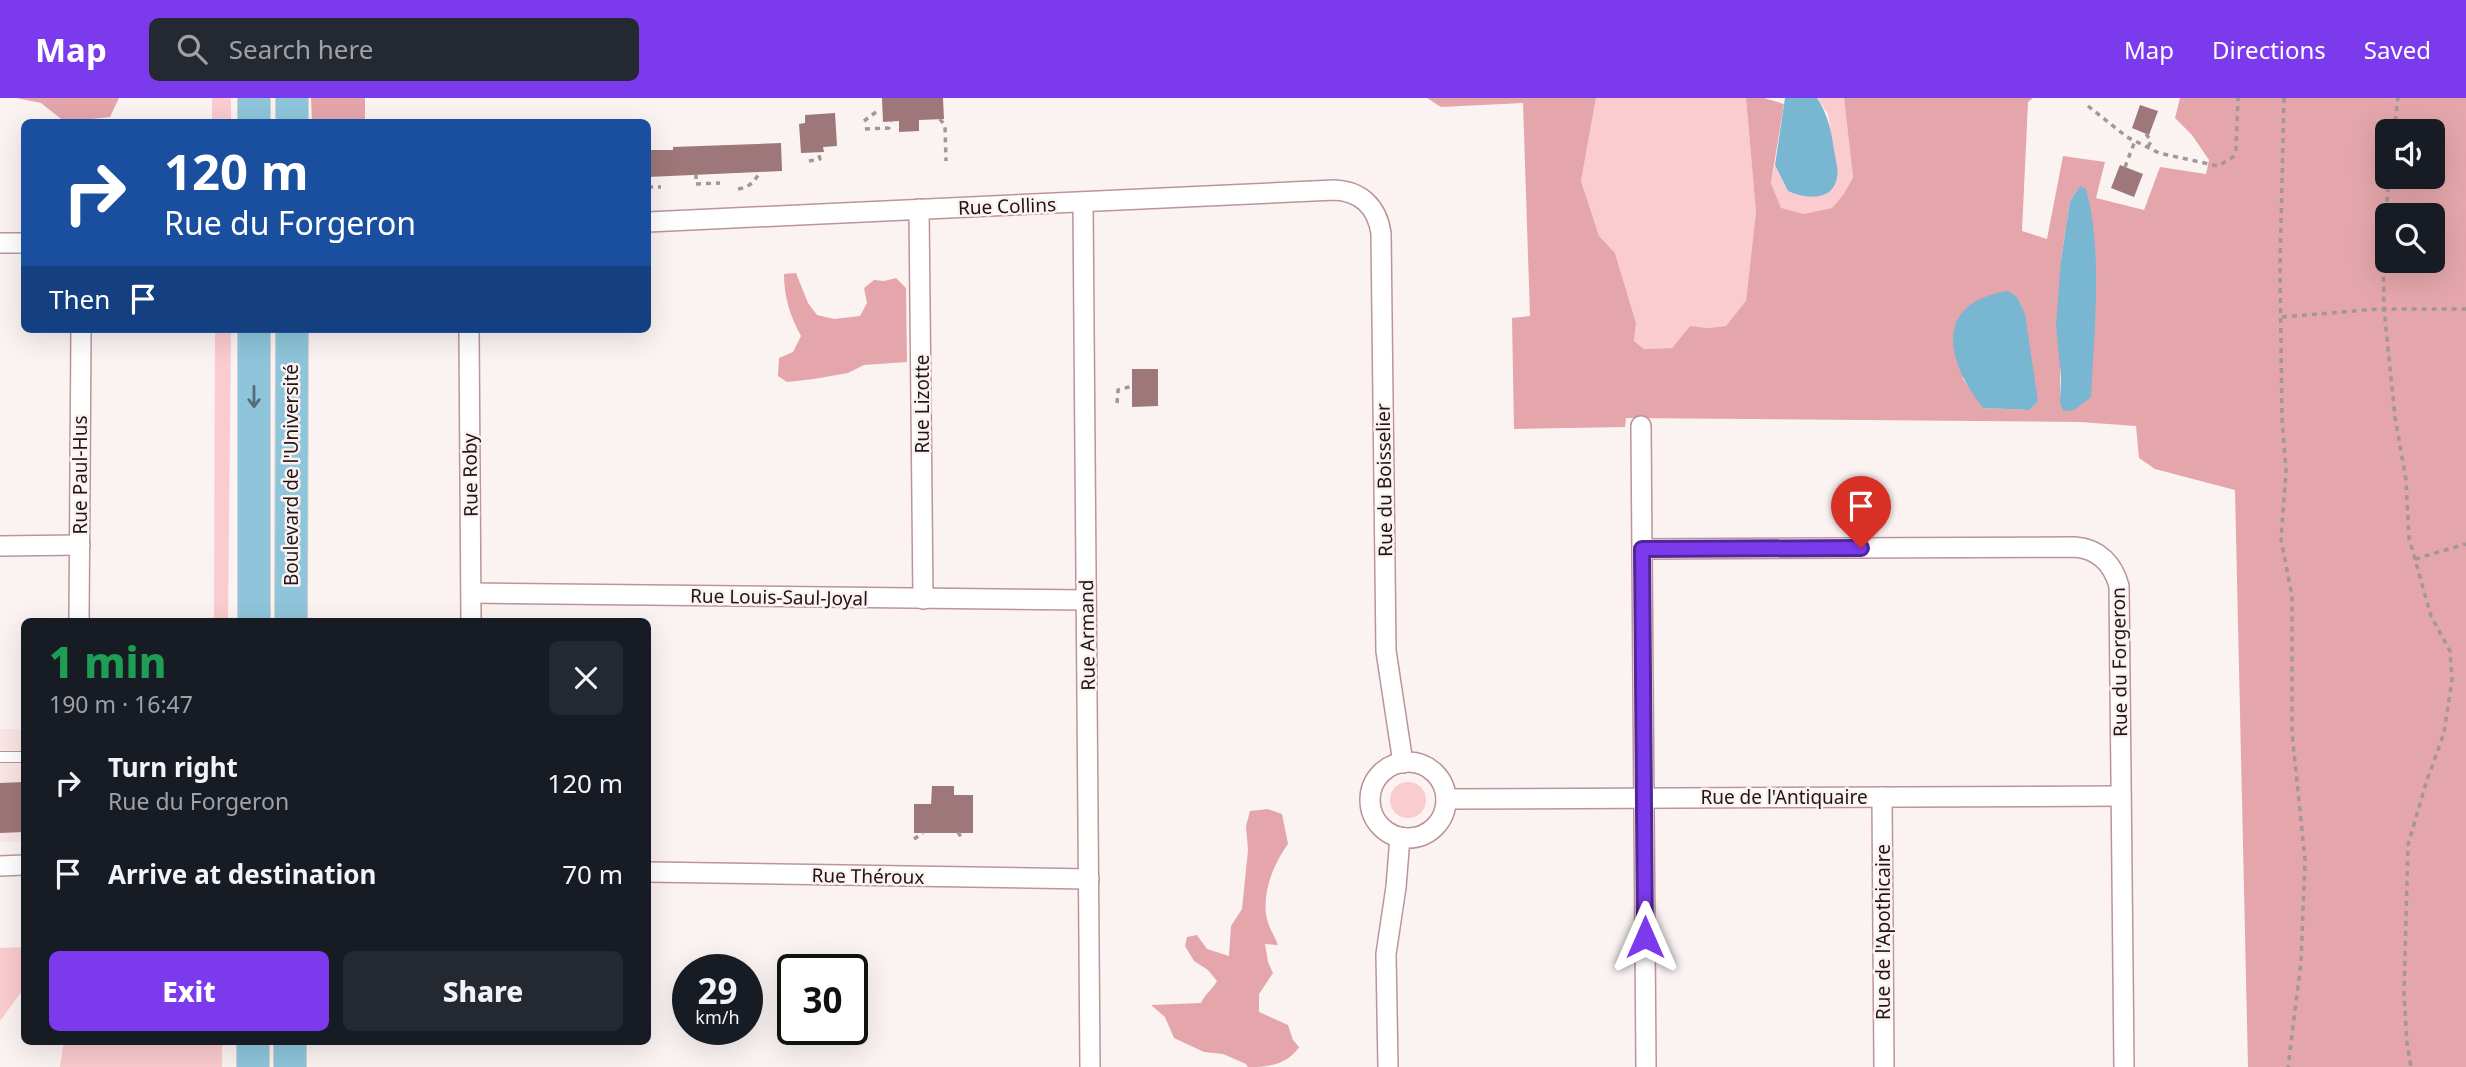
<!DOCTYPE html>
<meta charset="utf-8">
<style>
:root{--surface:#171b24;--page:#242831;--text:#f1f3f6;--muted:#9ea1a6;--accent:#7c3aed}
body{margin:0;font-family:"Noto Sans",sans-serif;background:var(--page);color:var(--text);height:100vh;display:flex;flex-direction:column;font-size:26px;white-space:nowrap}
*{box-sizing:border-box;margin:0}
p{font-size:23px;color:var(--muted)}
.icon{flex:none;width:38px;height:38px;fill:none;stroke:currentColor;stroke-width:2;stroke-linecap:round;stroke-linejoin:round}
.map{position:relative;flex:1;overflow:hidden}
.drawer{position:absolute;left:21px;top:520px;width:630px;height:427px;display:flex;flex-direction:column;background:var(--surface);border-radius:10px;box-shadow:0 7px 28px #0002}
.drawer>*{flex:none}
.banner{position:absolute;left:21px;top:21px;width:630px;height:214px;border-radius:10px;box-shadow:0 7px 28px #0002;background:#1a4fa0;color:#fff;overflow:hidden}
.controls{position:absolute;left:2375px;top:21px;display:grid;gap:14px}
.controls a{display:grid;place-items:center;width:70px;height:70px;border-radius:10px;background:var(--surface);box-shadow:0 7px 28px #0002;font-size:35px}
.speed{position:absolute;left:672px;top:856px;display:flex;gap:14px;font-size:35px;font-weight:700;text-align:center}
.speed>*{display:grid;place-content:center;width:91px;height:91px;border-radius:50%;background:var(--surface);box-shadow:0 7px 28px #0002;line-height:1}
.speed small{font-size:18px;font-weight:400}
.speed .limit{border:4px solid #111;border-radius:10px;background:#fff;color:#111}
.pin{position:absolute;display:grid;place-items:center;width:60px;height:60px;color:#fff;margin:-72px -30px;border-radius:50% 50% 50% 0;rotate:-45deg;box-shadow:0 0 7px #0007}
.pin .icon{rotate:45deg}
.me{position:absolute;width:77px;margin:-38px;rotate:0deg;stroke-linejoin:round;filter:drop-shadow(0 0 5px #0008)}
.turn{display:flex;align-items:center;gap:24px;height:147px;padding:0 28px;font-size:32px}
.turn .icon{width:91px;height:91px;stroke-width:2.5}
.turn b{display:block;font-size:49px;line-height:60px}
.then{display:flex;align-items:center;height:66px;padding:0 28px;background:#0003;gap:14px;font-size:26px}
.round{display:grid;place-items:center;flex:none;width:74px;height:74px;border-radius:10px;background:var(--page)}
.headline{display:flex;align-items:center;justify-content:space-between;height:119px;padding:0 28px}
h1{font-size:42px;font-weight:800;line-height:52px;color:#1e9e55}
.cta{display:flex;gap:14px;margin-top:auto;padding:14px 28px}
.cta a{flex:1;height:80px;border-radius:10px;background:var(--accent);color:#fff;font-size:28px;font-weight:800;line-height:80px;text-align:center}
.cta a+a{background:var(--page);color:var(--text)}
ul{padding:0;list-style:none}
li{display:flex;align-items:center;gap:21px;height:91px;padding:0 28px}
li div{flex:1}
li b{display:block;font-size:26px}
li em{font-style:normal}
header{display:flex;align-items:center;gap:42px;box-sizing:border-box;height:98px;padding:0 35px;background:var(--accent);color:#fff}
header strong{font-size:33px}
nav{display:flex;gap:38px;margin-inline-start:auto;font-size:24px}
.search{width:490px;height:63px;background:var(--page);display:flex;align-items:center;gap:18px;box-sizing:border-box;padding:0 24px;border-radius:10px;color:var(--muted);font-size:26px}
.map>svg:first-child{display:block}
.built{fill:#fbe6e7}
.green{fill:#facbcf}
.forest{fill:#e4a6ab;fill-rule:evenodd}
.water{fill:#79b6d1}
.building{fill:#9d777a}
.lines{fill:none;stroke-linecap:round;stroke-linejoin:round}
.lane-casing{stroke:#bd9498;stroke-width:12}
.street-casing{stroke:#bd9498;stroke-width:22}
.primary-casing{stroke:#d3d0d0;stroke-width:34}
.path{stroke:#a29697;stroke-width:3.5;stroke-dasharray:5 5;stroke-linecap:butt}
.lane{stroke:#fff;stroke-width:10}
.street{stroke:#fff;stroke-width:19}
.primary{stroke:#8ec5da;stroke-width:32}
.oneway{stroke:#586c78}
.route-casing{stroke:#51269a;stroke-width:18}
.route{stroke:#7c3aed;stroke-width:12}
.labels{text-anchor:middle;dominant-baseline:central;stroke-width:5;stroke-linejoin:round;paint-order:stroke}
.street-label{font-size:19px;fill:#231416;stroke:#fbf2f2}
</style>
<header>
<strong>Map</strong>
<div class="search"><svg class="icon" aria-label="search" viewBox="0 0 24 24"><circle cx="10" cy="10" r="6"/><path d="M15 15l6 6"/></svg>Search here</div>
<nav><a>Map</a><a>Directions</a><a>Saved</a></nav>
</header>
<div class="map">
<svg width="2466" height="969" viewBox="0 0 2466 969">
<rect width="100%" height="100%" fill="#fbf2f2"/>
<!-- built -->
<polygon class="built" points="0,631 24,631 24,743 0,744"/>
<!-- green -->
<g class="green">
<rect x="212" y="0" width="19" height="24"/>
<polygon points="1596,0 1746,0 1756,114 1746,203 1727,228 1708,230 1690,228 1672,250 1644,251 1634,243 1636,225 1615,155 1599,138 1581,83"/>
<polygon points="1817,0 1844,0 1853,78 1843,97 1832,110 1803,116 1781,111 1771,85 1775,67 1788,93 1837,80 1828,16"/>
<polygon points="215,231 231,231 228,523 214,523"/>
<circle cx="1408" cy="702" r="18"/>
<polygon points="24,849 24,890 0,923 0,850"/>
<polygon points="64,943 222,943 222,969 60,969"/>
</g>
<!-- forest -->
<g class="forest">
<polygon points="16,0 119,0 110,19 65,24 41,5"/>
<polygon points="311,0 365,0 365,24 312,24"/>
<path d="M 1427,0 L 1596,0 L 1581,83 L 1599,138 L 1615,155 L 1636,225 L 1634,243 L 1644,251 L 1672,250 L 1690,228 L 1708,230 L 1726,228 L 1746,203 L 1756,114 L 1746,0 L 1764,0 L 1784,6 L 1771,85 L 1781,110 L 1803,116 L 1832,110 L 1843,97 L 1853,79 L 1844,0 L 2033,0 L 2028,4 L 2022,133 L 2047,141 L 2063,58 L 2105,64 L 2096,100 L 2144,112 L 2160,69 L 2206,76 L 2209,62 L 2192,37 L 2175,20 L 2180,0 L 2466,0 L 2466,969 L 2248,969 L 2235,392 L 2155,371 L 2139,360 L 2136,328 L 2080,324 L 1626,320 L 1625,329 L 1514,331 L 1512,220 L 1530,218 L 1523,5 L 1441,9 ZM 2387,33 L 2432,33 L 2432,79 L 2387,79 ZM 2080,88 L 2060,304 L 2061,162 L 2070,103 ZM 2387,117 L 2432,117 L 2432,163 L 2387,163 ZM 1962,279 L 2028,312 L 1983,310 Z"/>
<path d="M 796,175 L 808,205 L 817,217 L 834,221 L 860,218 L 867,205 L 864,190 L 874,182 L 884,183 L 896,180 L 906,190 L 907,264 L 864,267 L 848,275 L 814,281 L 787,284 L 778,278 L 779,260 L 793,254 L 801,238 C 790,218 784,199 784,176 Z"/>
<path d="M 1268,711 L 1282,716 L 1288,746 C 1274,765 1261,796 1267,821 C 1269,830 1275,839 1278,847 L 1265,846 L 1268,864 L 1273,875 L 1259,896 L 1259,914 L 1288,927 L 1293,942 L 1299,949 C 1287,967 1268,969 1248,969 L 1246,966 L 1223,956 L 1204,954 L 1174,940 L 1165,919 L 1151,907 L 1201,905 C 1205,896 1212,892 1217,883 L 1208,872 L 1194,863 L 1185,848 L 1187,839 L 1197,837 L 1207,851 L 1229,858 L 1231,828 L 1242,811 L 1248,752 L 1246,728 L 1250,713 Z"/>
</g>
<!-- water -->
<g class="water">
<path d="M 1785,0 L 1817,0 C 1828,17 1831,32 1834,52 C 1835,60 1839,72 1837,79 C 1833,105 1804,100 1788,93 L 1775,67 Z"/>
<path d="M 2080,88 L 2086,91 C 2103,151 2094,237 2091,299 L 2074,312 L 2063,313 L 2060,304 L 2061,279 L 2056,227 L 2061,162 L 2070,103 Z"/>
<path d="M 2008,193 L 2017,199 L 2025,216 L 2038,303 L 2029,312 L 1983,310 C 1946,263 1932,205 2008,193 Z"/>
</g>
<!-- building -->
<g class="building">
<polygon points="882,0 943,0 944,21 919,22 919,33 899,34 899,23 883,24"/>
<polygon points="2140,7 2158,13 2149,37 2132,30"/>
<polygon points="835,15 837,48 823,49 824,54 801,55 799,26 805,25 805,17"/>
<polygon points="781,45 782,73 648,79 648,52 673,52 673,49"/>
<polygon points="2120,67 2143,76 2134,99 2111,90"/>
<polygon points="1132,271 1158,271 1158,308 1132,309"/>
<polygon points="24,684 24,734 0,735 0,685"/>
<polygon points="932,688 954,688 954,697 973,697 973,735 914,735 914,706 931,706"/>
</g>
<g class="lines">
<defs>
<polyline id="lane" points="0,659 24,659"/>
<g id="street">
<polyline points="1083,105 1090,969"/>
<polyline points="919,111 923,501"/>
<path d="M 648,124 L 1334,92 C 1361,93 1377,109 1381,135 L 1386,553 L 1403,665"/>
<polyline points="0,145 24,145"/>
<polyline points="469,231 471,523"/>
<polyline points="1641,328 1646,969"/>
<polyline points="0,448 80,447"/>
<path d="M 1642,451 L 2075,449 C 2099,451 2113,466 2119,488 L 2124,969"/>
<polyline points="472,495 1086,502"/>
<polyline points="79,523 81,231"/>
<circle cx="1408" cy="702" r="38"/>
<polyline points="1882,699 1884,969"/>
<polyline points="1446,701 2121,698"/>
<polyline points="0,768 24,767"/>
<polyline points="648,774 1089,781"/>
<polyline points="1388,969 1386,856 1396,789 1400,739"/>
</g>
<g id="primary">
<polyline points="254,0 254,24"/>
<polyline points="292,0 292,24"/>
<polyline points="254,523 254,231"/>
<polyline points="291,523 292,231"/>
<polyline points="253,943 253,969"/>
<polyline points="290,943 290,969"/>
</g>
</defs>
<!-- lane casing -->
<use href="#lane" class="lane-casing"/>
<!-- street casing -->
<use href="#street" class="street-casing"/>
<!-- primary casing -->
<use href="#primary" class="primary-casing"/>
<!-- path -->
<g class="path">
<polyline points="2284,0 2280,169 2282,320 2286,373 2281,441 2292,498 2292,635 2305,762 2301,864 2288,969"/>
<polyline points="2088,8 2127,39 2159,55 2218,68 2233,59 2236,51 2238,0"/>
<polyline points="940,21 945,28 946,63"/>
<polyline points="864,23 876,14"/>
<polyline points="865,31 889,30 891,24"/>
<polyline points="2394,33 2398,0"/>
<polyline points="2146,36 2151,43 2148,49"/>
<polyline points="809,63 820,61 818,54"/>
<polyline points="2125,69 2135,43"/>
<polyline points="696,76 696,86 720,85"/>
<polyline points="2389,79 2383,149 2384,211 2395,319 2406,382 2409,440 2431,518 2450,553 2452,582 2444,635 2426,685 2408,747 2404,895 2407,945 2411,969"/>
<polyline points="648,89 661,89"/>
<path d="M 738,91 C 750,89 754,84 760,74"/>
<polyline points="2282,219 2378,211 2466,211"/>
<polyline points="1117,305 1118,292 1132,288"/>
<polyline points="2415,461 2466,446"/>
<polyline points="958,734 961,739"/>
<polyline points="914,741 923,735"/>
</g>
<!-- lane -->
<use href="#lane" class="lane"/>
<!-- street -->
<use href="#street" class="street"/>
<!-- primary -->
<use href="#primary" class="primary"/>
</g>
<!-- one-way arrows -->
<defs><path id="oneway-shaft" d="M-6 0H5M1.5-3L5.5 0L1.5 3" fill="none" stroke-width="1.6" stroke-linecap="round" stroke-linejoin="round" transform="scale(1.75)"/></defs>
<use class="oneway" href="#oneway-shaft" transform="translate(254 299) rotate(90)"/>
<g class="lines">
<defs>
<polyline id="route" points="1645,839 1642,451 1861,450"/>
</defs>
<!-- route casing -->
<use href="#route" class="route-casing"/>
<!-- route -->
<use href="#route" class="route"/>
</g>
<g class="labels">
<!-- street labels -->
<g class="street-label">
<text transform="translate(1007 108) rotate(-2)">Rue Collins</text>
<text transform="translate(922 306) rotate(-90)">Rue Lizotte</text>
<text transform="translate(80 377) rotate(-90)">Rue Paul-Hus</text>
<text transform="translate(291 377) rotate(-90)">Boulevard de l'Université</text>
<text transform="translate(470 377) rotate(-91)">Rue Roby</text>
<text transform="translate(1384 382) rotate(-91)">Rue du Boisselier</text>
<text transform="translate(779 499) rotate(1)">Rue Louis-Saul-Joyal</text>
<text transform="translate(1087 537) rotate(-91)">Rue Armand</text>
<text transform="translate(2119 564) rotate(-91)">Rue du Forgeron</text>
<text x="1784" y="699">Rue de l'Antiquaire</text>
<text transform="translate(868 778) rotate(1)">Rue Théroux</text>
<text transform="translate(1883 834) rotate(-90)">Rue de l'Apothicaire</text>
</g>
</g>
</svg>
<div class="controls">
<a><svg class="icon" aria-label="sound" viewBox="0 0 24 24"><path d="M4 9h4l5-4v14l-5-4H4zM17 9q2 3 0 6"/></svg></a>
<a><svg class="icon" aria-label="search" viewBox="0 0 24 24"><circle cx="10" cy="10" r="6"/><path d="M15 15l6 6"/></svg></a>
</div>
<div class="speed"><div>29<small>km/h</small></div><div class="limit">30</div></div>
<div class="pin" style="left:1861px;top:450px;background:#d93025"><svg class="icon" aria-label="arrive" viewBox="0 0 24 24"><path d="M6 21V4h12l-3 4 3 4H6"/></svg></div>
<svg class="me" style="left:1645px;top:839px" viewBox="-20 -20 40 40"><path d="M0-17L14 15 0 8-14 15z" fill="#7c3aed" stroke="#fff" stroke-width="4"/></svg>
<div class="banner">
<div class="turn"><svg class="icon" aria-label="right" viewBox="0 0 24 24"><path d="M7 20v-9h11M14 6l5 5-5 5"/></svg><div><b>120 m</b>Rue du Forgeron</div></div>
<div class="then">Then<svg class="icon" aria-label="arrive" viewBox="0 0 24 24"><path d="M6 21V4h12l-3 4 3 4H6"/></svg></div>
</div>
<section class="drawer">
<div class="headline"><div><h1>1 min</h1><p>190 m · 16:47</p></div><a class="round"><svg class="icon" aria-label="close" viewBox="0 0 24 24"><path d="M6 6l12 12M18 6L6 18"/></svg></a></div>
<ul>
<li><svg class="icon" aria-label="right" viewBox="0 0 24 24"><path d="M7 20v-9h11M14 6l5 5-5 5"/></svg><div><b>Turn right</b><p>Rue du Forgeron</p></div><em>120 m</em></li>
<li><svg class="icon" aria-label="arrive" viewBox="0 0 24 24"><path d="M6 21V4h12l-3 4 3 4H6"/></svg><div><b>Arrive at destination</b></div><em>70 m</em></li>
</ul>
<div class="cta"><a>Exit</a><a>Share</a></div>
</section>
</div>
